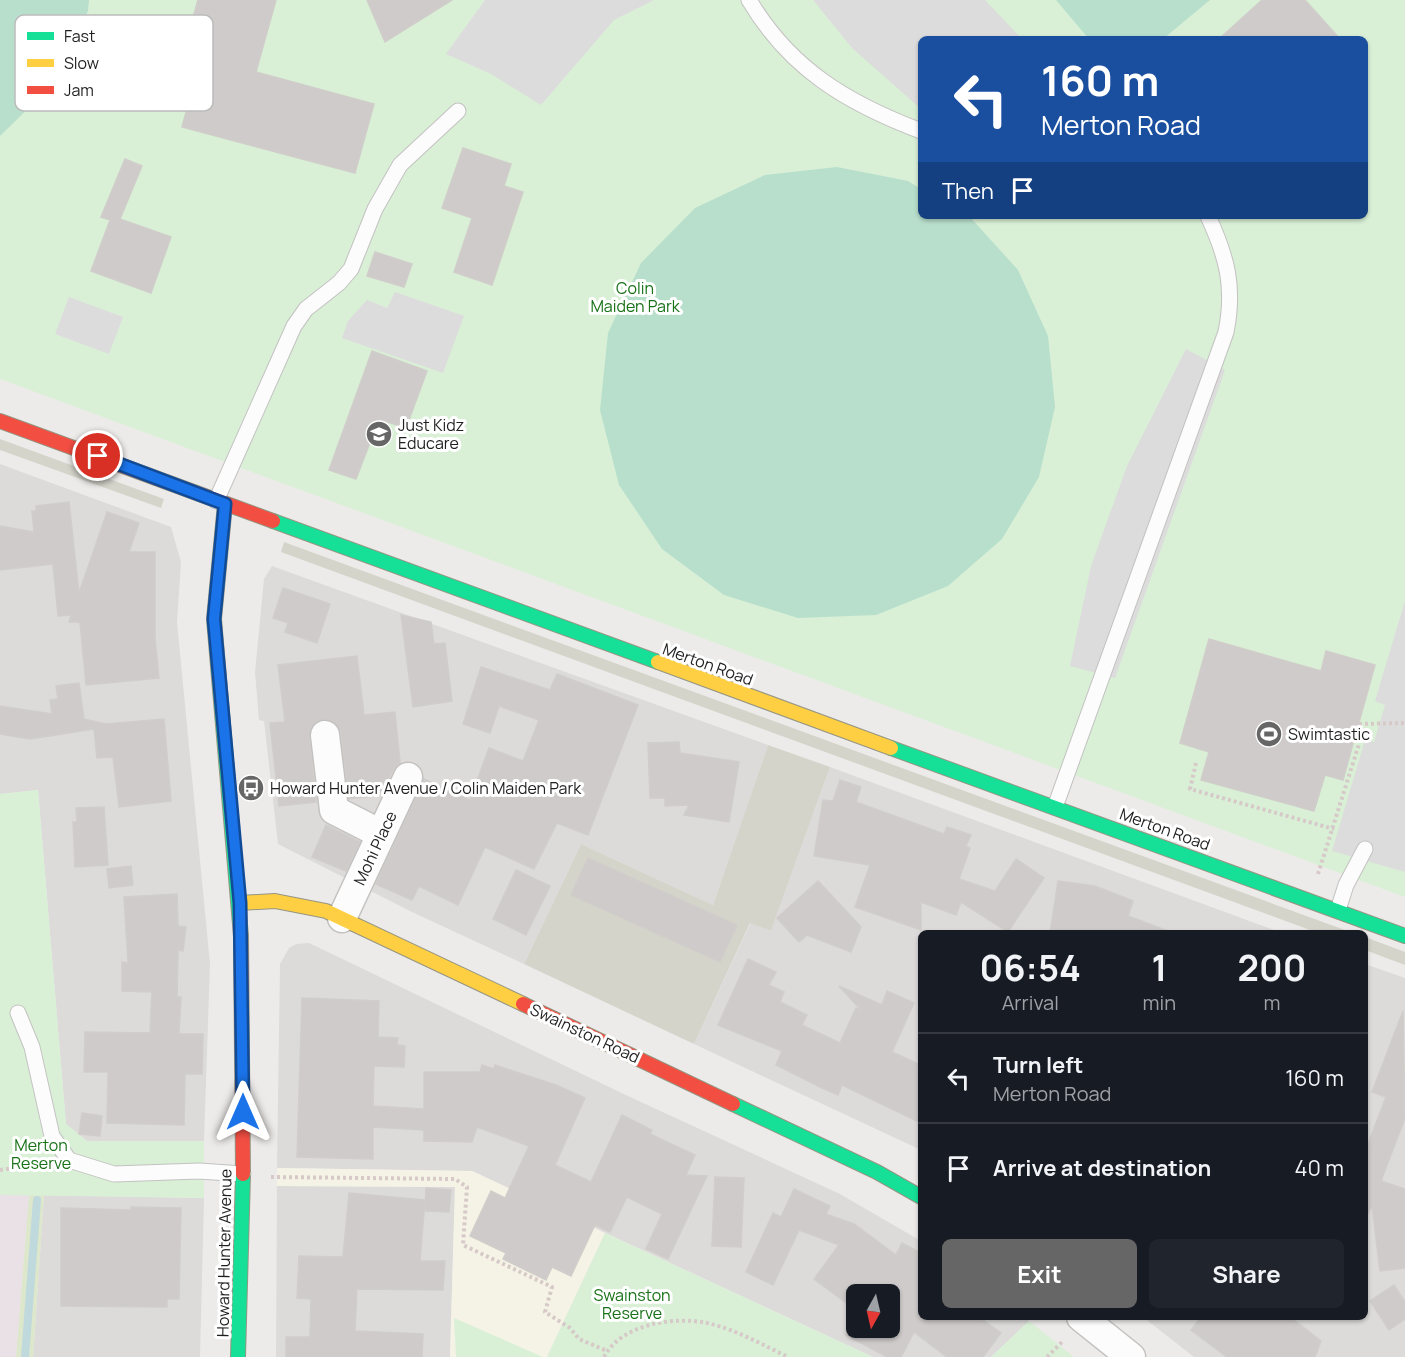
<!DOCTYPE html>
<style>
:root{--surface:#171b24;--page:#20242c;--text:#f1f3f6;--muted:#9ea1a6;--line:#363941;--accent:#676666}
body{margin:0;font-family:Manrope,sans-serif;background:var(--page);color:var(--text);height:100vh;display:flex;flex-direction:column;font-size:22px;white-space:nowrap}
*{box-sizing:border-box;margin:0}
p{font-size:20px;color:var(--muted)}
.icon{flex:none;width:33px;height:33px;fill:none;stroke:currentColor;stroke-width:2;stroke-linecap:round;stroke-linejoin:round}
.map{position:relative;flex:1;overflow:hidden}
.sheet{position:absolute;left:918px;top:930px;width:450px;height:390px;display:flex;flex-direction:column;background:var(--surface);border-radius:9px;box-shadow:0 2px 4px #0004}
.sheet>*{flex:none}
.hud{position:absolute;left:918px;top:36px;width:450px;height:183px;border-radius:9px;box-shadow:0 2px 4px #0004;background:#1a4fa0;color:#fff;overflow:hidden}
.needle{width:39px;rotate:188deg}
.tools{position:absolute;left:846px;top:1284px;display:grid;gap:12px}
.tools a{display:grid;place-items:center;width:54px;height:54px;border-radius:9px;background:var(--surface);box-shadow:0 2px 4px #0004;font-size:30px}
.pin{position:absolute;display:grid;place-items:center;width:51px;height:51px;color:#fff;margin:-26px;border:3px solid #fff;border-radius:50%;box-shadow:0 2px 6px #0007}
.me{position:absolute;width:66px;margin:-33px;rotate:0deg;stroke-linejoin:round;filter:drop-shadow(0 0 4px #0008)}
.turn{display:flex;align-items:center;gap:21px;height:126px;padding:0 24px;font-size:27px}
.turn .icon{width:78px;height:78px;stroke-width:2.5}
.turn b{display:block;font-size:42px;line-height:51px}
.then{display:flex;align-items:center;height:57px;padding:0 24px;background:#0003;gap:12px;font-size:22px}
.eta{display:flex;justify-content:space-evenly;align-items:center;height:102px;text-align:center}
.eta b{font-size:36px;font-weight:700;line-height:42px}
.action{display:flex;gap:12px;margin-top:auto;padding:12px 24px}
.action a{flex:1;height:69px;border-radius:9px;background:var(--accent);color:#fff;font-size:24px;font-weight:700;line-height:69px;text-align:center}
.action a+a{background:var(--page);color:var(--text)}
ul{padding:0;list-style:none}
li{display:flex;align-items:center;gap:18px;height:90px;padding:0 24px;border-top:2px solid var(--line)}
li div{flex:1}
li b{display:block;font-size:22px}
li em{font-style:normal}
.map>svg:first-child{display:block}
.residential{fill:#dcdbda;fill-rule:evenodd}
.industrial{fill:#eae1e7}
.education{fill:#f5f3e6}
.construction{fill:#d5d4cb}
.grass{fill:#dce7cb}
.park{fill:#d9f0d7;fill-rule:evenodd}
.pitch{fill:#b8dfcc}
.parking{fill:#dddcdc}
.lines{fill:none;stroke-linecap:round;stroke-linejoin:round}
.stream{stroke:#c0d9dc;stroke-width:8}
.building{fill:#cecbca;stroke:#d0cdca;stroke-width:1.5}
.lane-casing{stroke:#c3c2c1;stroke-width:17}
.street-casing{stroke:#c3c2c1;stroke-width:31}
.fast-casing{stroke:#959582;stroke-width:16}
.slow-casing{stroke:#959582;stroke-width:16}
.jam-casing{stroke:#959582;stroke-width:16}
.path{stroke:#d6c9c8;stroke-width:4;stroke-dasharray:3 3;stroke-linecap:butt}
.lane{stroke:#fcfcfc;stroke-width:15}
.street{stroke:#fcfcfc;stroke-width:28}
.fast{stroke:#16e098;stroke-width:14}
.slow{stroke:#ffcf43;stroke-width:14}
.jam{stroke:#f24e42;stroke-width:14}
.route-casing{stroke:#114b97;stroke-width:15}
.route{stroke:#1a73e8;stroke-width:10}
.labels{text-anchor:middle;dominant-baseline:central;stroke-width:6;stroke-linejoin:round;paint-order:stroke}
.park-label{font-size:16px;fill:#187218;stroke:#fff}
.poi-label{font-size:16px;fill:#1f1f1f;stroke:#fff;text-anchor:start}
.street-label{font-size:16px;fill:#1f1f1f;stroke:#fff}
.key{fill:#fff;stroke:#bcbcbc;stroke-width:1.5}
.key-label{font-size:16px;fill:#1f1f1f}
</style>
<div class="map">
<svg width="1405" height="1357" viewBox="0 0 1405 1357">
<rect width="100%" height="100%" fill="#edebe9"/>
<!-- residential -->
<g class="residential">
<polygon points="0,464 171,527 181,562 177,622 210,964 204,1141 87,1141 66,1124 38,790 0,794"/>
<polygon points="272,566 768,745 713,905 581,844 524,964 412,912 278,844 264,721 259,720 255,672 264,579"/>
<polygon points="830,767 1282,933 921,933 921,1150 694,1044 751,922 771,931"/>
<path d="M 309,943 L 628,1096 L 840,1194 L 921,1241 L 921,1317 L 1024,1317 L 1029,1321 L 991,1357 L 873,1357 L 472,1171 L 277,1168 L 280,964 L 289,948 L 296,944 ZM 856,1294 L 890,1294 L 890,1328 L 856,1328 Z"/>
<polygon points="1365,964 1405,978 1405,1357 1194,1357 1143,1317 1365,1317"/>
<polygon points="277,1186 455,1187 450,1357 276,1357"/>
<polygon points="44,1195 204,1198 200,1357 33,1357"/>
</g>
<!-- industrial -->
<polygon class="industrial" points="0,1195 29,1195 16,1357 0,1357"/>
<!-- education -->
<polygon class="education" points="277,1168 472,1171 605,1233 547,1357 450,1357 455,1187 277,1186"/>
<!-- construction -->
<g class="construction">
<polygon points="0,439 164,499 161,508 0,450"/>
<polygon points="284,542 1353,933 1318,933 281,552"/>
<polygon points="768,745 830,767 771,931 750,923 694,1044 524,964 581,844 713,905"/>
<polygon points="1365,937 1405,952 1405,965 1365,950"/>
</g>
<!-- grass -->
<polygon class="grass" points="29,1195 44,1195 33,1357 16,1357"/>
<!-- park -->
<g class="park">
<path d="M 0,0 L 1405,0 L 1405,897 L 0,379 ZM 921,39 L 1365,39 L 1365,216 L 921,216 Z"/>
<polygon points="38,790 66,1124 87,1141 204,1141 204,1198 0,1195 0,794"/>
<polygon points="605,1233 873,1357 547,1357"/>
<polygon points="454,1318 543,1357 456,1357"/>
<polygon points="1029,1321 1074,1357 991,1357"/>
</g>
<!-- pitch -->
<g class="pitch">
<polygon points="0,0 89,0 88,11 52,85 0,136"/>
<polygon points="1056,0 1210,0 1163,39 1089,39"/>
<polygon points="837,167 908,181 921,189 921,216 970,217 1018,270 1048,336 1055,407 1039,477 1002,539 948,586 876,615 798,618 724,595 662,549 619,485 600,410 608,333 641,263 695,208 765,175"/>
</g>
<!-- parking -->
<g class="parking">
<polygon points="485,0 654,0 614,20 541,105 491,74 446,54"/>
<polygon points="813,0 985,0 1022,39 921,39 921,109 852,48"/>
<polygon points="395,292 464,316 443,373 342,338 348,321 367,300 387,308"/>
<polygon points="69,297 123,317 109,354 55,334"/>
<polygon points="1186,349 1225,370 1115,678 1070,666 1091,566 1127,466"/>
<polygon points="1405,601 1405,872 1332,851 1365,740 1374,742 1385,705 1375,701"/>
</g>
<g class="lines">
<!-- stream -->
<polyline class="stream" points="25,1357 37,1200"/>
</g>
<!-- building -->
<g class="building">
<polygon points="198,0 276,0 256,72 374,104 355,173 182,127 204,47 186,42"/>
<polygon points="367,0 452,0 385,42"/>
<polygon points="1262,0 1305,0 1340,39 1219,39"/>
<polygon points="463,148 511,164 504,186 523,192 492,285 454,272 472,218 442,208"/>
<polygon points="125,159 142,166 120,219 171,237 151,293 91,271 110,220 101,217"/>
<polygon points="375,252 412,264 404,287 367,276"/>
<polygon points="372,351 427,371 406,428 379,419 356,479 329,470"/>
<polygon points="69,502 79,593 107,512 139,523 129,552 155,552 155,639 159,678 86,685 80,622 69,622 71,615 58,616 53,564 0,570 0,526 34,532 32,511 36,511 36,506"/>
<polygon points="283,588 330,604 317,643 285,632 288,623 273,618"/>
<polygon points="401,615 431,622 434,644 445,643 452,701 413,707"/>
<polygon points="1209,639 1321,671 1326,651 1375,665 1343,780 1325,775 1314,811 1201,780 1209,752 1180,743"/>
<polygon points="357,656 364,715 395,712 400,763 393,770 381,795 349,799 341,732 332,720 322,719 315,722 309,736 316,802 279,806 270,723 285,722 278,665"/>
<polygon points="481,667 550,690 557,674 638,705 588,835 557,823 534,869 485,847 458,905 419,886 412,900 376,884 424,779 470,800 489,748 523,761 539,720 499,706 490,733 463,724"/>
<polygon points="79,683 84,719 106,724 164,719 171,801 119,807 113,757 97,758 94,729 30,739 0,734 0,706 52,714 50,700 58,699 56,686"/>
<polygon points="679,742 680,753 739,762 729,822 684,815 689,805 665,806 665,798 650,798 648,743"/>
<polygon points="840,780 861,787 856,802 944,834 947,827 971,835 966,846 970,848 959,879 995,891 1016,859 1044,878 1008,932 961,902 956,915 921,902 921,930 855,907 870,865 814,856 823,800 833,801"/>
<polygon points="104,807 108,865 75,867 73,822 77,822 76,808"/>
<polygon points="326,825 360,842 346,871 312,857"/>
<polygon points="588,858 737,925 720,962 571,895"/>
<polygon points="131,866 133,885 109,888 107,869"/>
<polygon points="516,870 550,886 526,935 493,919"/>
<polygon points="818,881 861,927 851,952 807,935 799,942 777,918"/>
<polygon points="1058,881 1095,886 1133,901 1128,916 1168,931 1168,933 1050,933"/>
<polygon points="177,894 178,926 186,927 183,951 178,950 177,997 181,997 179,1034 203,1034 202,1074 185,1074 184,1125 107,1123 108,1072 84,1072 85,1032 150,1033 152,992 122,991 122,962 128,963 124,897"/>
<polygon points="748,959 776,972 769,985 784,992 780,1002 807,1015 802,1025 840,1043 856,1008 862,1011 839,986 882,1005 887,991 914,1003 892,1052 921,1065 921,1123 842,1085 838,1095 820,1087 776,1065 782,1051 718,1025"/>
<polygon points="302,998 379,1001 378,1037 398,1038 397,1045 405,1046 404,1067 374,1066 373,1106 424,1109 424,1072 480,1072 482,1065 494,1069 495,1065 556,1085 585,1098 555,1165 591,1182 622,1115 652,1130 650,1134 695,1155 686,1175 707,1176 668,1259 646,1249 662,1214 627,1197 610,1232 595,1225 571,1276 552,1267 546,1280 503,1259 506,1253 470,1236 491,1191 505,1198 529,1146 477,1127 472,1142 424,1141 424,1130 373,1127 373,1159 297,1157"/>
<polygon points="1403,1011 1405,1118 1381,1181 1405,1189 1405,1268 1380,1271 1372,1206 1365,1219 1365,1152 1386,1097 1372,1092"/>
<polygon points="82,1113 102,1116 100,1136 79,1134"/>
<polygon points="715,1177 744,1178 741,1247 712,1246"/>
<polygon points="426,1188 451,1190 449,1212 425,1211"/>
<polygon points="794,1189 830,1206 826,1214 854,1224 896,1255 902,1243 921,1253 921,1317 979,1317 1001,1333 983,1357 947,1357 914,1332 901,1357 887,1357 846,1335 856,1315 856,1328 890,1328 890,1294 856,1294 856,1310 814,1279 839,1245 799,1230 773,1285 746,1272 773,1213 781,1217"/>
<polygon points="349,1193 425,1200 420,1261 445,1261 443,1290 357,1289 355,1331 423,1334 422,1357 286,1357 286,1337 310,1337 311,1299 297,1298 299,1256 343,1257"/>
<polygon points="131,1207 181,1208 179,1299 167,1299 167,1307 61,1306 61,1208 131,1210"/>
<polygon points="1394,1285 1405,1302 1405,1319 1389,1330 1370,1301"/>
<polygon points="1201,1317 1290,1317 1321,1341 1315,1357 1227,1357 1191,1330"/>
</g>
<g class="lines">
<defs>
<g id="lane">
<path d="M 749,0 C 790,69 847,103 921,131"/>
<polyline points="216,501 294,326 306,309 339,283 351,269 375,209 400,165 458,111"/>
<path d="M 1055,807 L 1226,332 C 1235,287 1227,257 1208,216"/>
<polyline points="1338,910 1346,885 1365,849"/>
<polyline points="18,1013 32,1047 52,1136 69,1160 114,1174 199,1171 243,1174"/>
</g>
<g id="street">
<polyline points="325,735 334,810 381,834"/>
<polyline points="342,918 408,777"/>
<polyline points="1081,1317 1131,1357"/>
</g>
<g id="fast">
<polyline points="225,504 214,619 241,936"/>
<polyline points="273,521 658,662"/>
<polyline points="891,748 1405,936"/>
<polyline points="733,1104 877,1172 921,1197"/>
<polyline points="238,1357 243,1174"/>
</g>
<g id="slow">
<polyline points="658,662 891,748"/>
<polyline points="240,903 275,901 326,911 523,1004"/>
</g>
<g id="jam">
<polyline points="0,421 273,521"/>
<polyline points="241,936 243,1174"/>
<polyline points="523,1004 733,1104"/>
</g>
</defs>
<!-- lane casing -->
<use href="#lane" class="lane-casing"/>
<!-- street casing -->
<use href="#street" class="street-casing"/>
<!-- fast casing -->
<use href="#fast" class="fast-casing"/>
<!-- slow casing -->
<use href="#slow" class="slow-casing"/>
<!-- jam casing -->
<use href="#jam" class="jam-casing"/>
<!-- path -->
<g class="path">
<polyline points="1359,724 1405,723"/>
<polyline points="1196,763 1190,789 1334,829"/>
<polyline points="1318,874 1365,725"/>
<polyline points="0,1170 47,1163"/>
<polyline points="271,1177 455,1179 467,1187 463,1245 552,1287 545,1312 570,1328 579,1339 607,1351"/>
<path d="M 604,1357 C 621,1324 674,1316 707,1323 C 735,1329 763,1345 788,1357"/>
<polyline points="1047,1357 1063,1341"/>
</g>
<!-- lane -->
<use href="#lane" class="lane"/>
<!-- street -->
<use href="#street" class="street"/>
<!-- fast -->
<use href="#fast" class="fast"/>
<!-- slow -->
<use href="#slow" class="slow"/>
<!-- jam -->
<use href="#jam" class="jam"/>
</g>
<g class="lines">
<defs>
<polyline id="route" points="98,456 225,504 214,619 240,903 243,1112"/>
</defs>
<!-- route casing -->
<use href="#route" class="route-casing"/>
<!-- route -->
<use href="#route" class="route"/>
</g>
<!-- icons -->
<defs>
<symbol id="school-disc" viewBox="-11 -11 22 22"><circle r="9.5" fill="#676666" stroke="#fff"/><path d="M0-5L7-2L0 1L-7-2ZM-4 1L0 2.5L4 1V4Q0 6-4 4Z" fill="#fff"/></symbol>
<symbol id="stadium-disc" viewBox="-11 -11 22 22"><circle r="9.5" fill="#676666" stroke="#fff"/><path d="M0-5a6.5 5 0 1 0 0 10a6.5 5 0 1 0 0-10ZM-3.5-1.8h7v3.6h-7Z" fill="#fff"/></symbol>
<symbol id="bus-disc" viewBox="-11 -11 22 22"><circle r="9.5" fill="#676666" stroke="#fff"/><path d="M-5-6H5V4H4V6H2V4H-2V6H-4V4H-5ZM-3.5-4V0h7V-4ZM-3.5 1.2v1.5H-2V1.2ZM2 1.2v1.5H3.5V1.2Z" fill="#fff"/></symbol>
</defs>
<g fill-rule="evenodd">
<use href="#school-disc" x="364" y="419" width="30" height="30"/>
<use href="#stadium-disc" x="1254" y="719" width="30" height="30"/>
<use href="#bus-disc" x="236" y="773" width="30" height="30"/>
</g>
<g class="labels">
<!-- park labels -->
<g class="park-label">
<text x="635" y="288">Colin<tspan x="635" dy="18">Maiden Park</tspan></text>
<text x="41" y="1145">Merton<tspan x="41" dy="18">Reserve</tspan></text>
<text x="632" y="1295">Swainston<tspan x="632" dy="18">Reserve</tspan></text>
</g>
<!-- poi labels -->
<g class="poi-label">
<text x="398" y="425">Just Kidz<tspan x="398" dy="18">Educare</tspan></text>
<text x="1288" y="734">Swimtastic</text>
<text x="270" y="788">Howard Hunter Avenue / Colin Maiden Park</text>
</g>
<!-- street labels -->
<g class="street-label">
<text transform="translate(708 664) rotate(20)">Merton Road</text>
<text transform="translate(1165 829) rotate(20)">Merton Road</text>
<text transform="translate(375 848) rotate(-65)">Mohi Place</text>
<text transform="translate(585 1033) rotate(25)">Swainston Road</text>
<text transform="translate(224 1253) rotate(-89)">Howard Hunter Avenue</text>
</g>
</g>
<!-- legend -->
<rect x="15" y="15" width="198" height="96" rx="9" class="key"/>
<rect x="27" y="32" width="27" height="8" fill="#16e098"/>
<rect x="27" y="59" width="27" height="8" fill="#ffcf43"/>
<rect x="27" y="86" width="27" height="8" fill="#f24e42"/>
<g class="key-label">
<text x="64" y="42">Fast</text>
<text x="64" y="69">Slow</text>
<text x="64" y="96">Jam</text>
</g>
</svg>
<div class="tools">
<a><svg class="needle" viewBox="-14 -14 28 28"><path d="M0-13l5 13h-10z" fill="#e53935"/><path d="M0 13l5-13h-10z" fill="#9ea1a6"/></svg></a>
</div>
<div class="pin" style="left:98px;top:456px;background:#d93025"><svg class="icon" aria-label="arrive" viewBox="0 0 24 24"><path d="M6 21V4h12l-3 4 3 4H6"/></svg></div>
<svg class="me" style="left:243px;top:1112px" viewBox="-20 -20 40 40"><path d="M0-17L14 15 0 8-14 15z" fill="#1a73e8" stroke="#fff" stroke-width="4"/></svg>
<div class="hud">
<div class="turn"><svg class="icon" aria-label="left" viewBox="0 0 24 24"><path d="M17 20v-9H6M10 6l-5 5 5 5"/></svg><div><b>160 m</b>Merton Road</div></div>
<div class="then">Then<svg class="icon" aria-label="arrive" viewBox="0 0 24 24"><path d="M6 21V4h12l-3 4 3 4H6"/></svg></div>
</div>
<section class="sheet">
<div class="eta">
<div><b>06:54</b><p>Arrival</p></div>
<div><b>1</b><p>min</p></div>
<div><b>200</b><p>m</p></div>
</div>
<ul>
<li><svg class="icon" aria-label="left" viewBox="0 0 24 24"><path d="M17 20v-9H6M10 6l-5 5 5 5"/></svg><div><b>Turn left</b><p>Merton Road</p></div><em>160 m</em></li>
<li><svg class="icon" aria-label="arrive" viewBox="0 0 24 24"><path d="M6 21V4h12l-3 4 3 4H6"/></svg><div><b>Arrive at destination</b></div><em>40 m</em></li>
</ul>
<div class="action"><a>Exit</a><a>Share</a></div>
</section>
</div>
